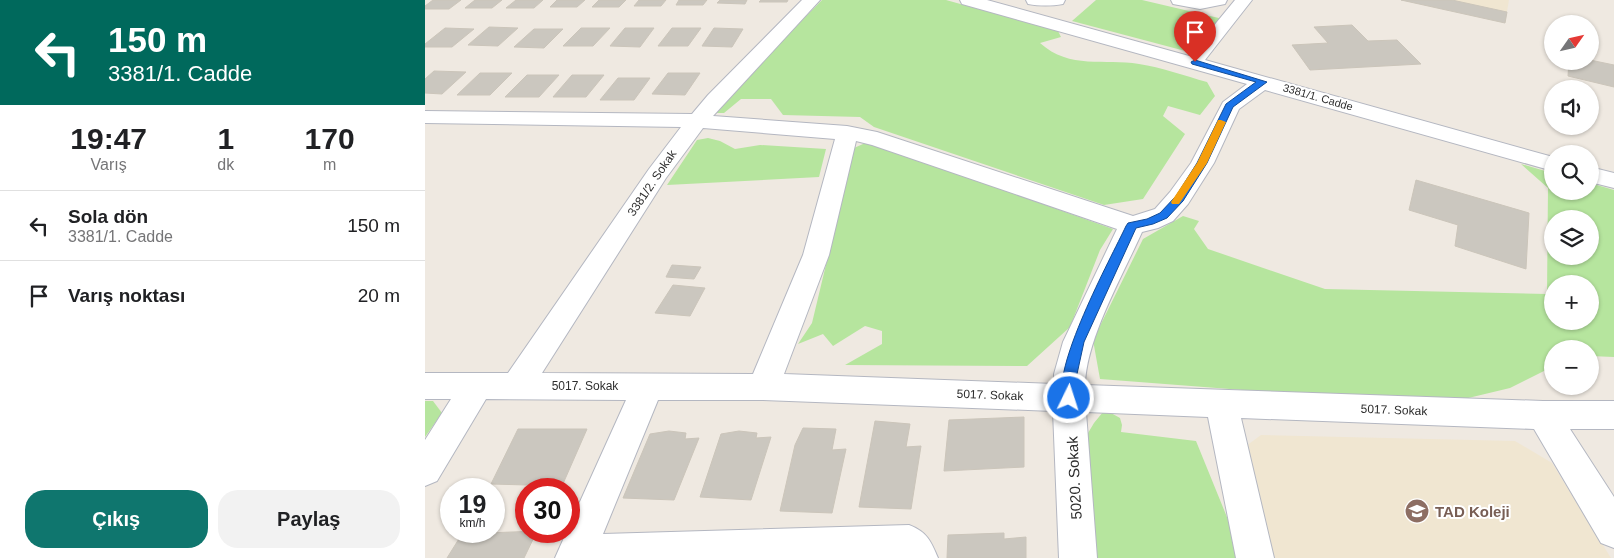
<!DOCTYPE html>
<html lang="tr">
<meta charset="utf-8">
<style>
:root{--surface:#fff;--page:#f2f2f2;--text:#202124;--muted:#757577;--line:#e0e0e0;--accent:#0f766e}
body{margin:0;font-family:Arial,sans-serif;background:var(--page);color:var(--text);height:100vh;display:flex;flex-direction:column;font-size:19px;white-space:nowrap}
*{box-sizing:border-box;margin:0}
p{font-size:16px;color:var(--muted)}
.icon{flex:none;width:28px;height:28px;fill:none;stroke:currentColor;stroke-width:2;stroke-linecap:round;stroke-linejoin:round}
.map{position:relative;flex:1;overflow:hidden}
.panel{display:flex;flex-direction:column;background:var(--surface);width:425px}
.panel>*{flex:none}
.guide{background:#00695c;color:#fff;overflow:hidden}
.needle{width:32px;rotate:56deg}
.buttons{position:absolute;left:1119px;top:15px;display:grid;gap:10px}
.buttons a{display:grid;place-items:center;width:55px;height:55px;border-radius:50%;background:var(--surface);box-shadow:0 1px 4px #0004;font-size:25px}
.speed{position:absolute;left:15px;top:478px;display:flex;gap:10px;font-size:25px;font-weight:700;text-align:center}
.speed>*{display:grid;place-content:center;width:65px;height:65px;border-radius:50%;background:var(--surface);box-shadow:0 1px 4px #0004;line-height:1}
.speed small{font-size:12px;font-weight:400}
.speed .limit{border:8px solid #d22;background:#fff;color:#111}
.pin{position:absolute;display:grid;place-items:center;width:42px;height:42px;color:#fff;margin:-51px -21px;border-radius:50% 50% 50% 0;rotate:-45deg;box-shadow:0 0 5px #0007}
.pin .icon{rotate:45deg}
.me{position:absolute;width:55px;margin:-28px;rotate:4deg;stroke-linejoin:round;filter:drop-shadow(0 0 4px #0008)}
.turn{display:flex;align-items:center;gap:18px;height:105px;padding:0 25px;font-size:22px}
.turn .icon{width:65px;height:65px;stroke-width:2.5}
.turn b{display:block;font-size:35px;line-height:42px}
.eta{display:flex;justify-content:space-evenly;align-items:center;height:85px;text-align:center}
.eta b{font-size:30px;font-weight:700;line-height:35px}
.button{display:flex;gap:10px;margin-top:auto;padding:10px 25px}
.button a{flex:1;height:58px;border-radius:20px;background:var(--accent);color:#fff;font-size:20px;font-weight:700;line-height:58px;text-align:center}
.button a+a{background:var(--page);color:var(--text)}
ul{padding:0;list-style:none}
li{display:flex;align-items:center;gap:15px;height:70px;padding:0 25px;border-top:1px solid var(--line)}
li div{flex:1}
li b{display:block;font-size:19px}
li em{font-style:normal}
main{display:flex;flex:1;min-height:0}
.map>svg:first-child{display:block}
.education{fill:#f0e6d1}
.green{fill:#b6e59e;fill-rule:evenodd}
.building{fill:#cbc7bf;stroke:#cbc5ba}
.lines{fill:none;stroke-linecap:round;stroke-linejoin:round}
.minor-casing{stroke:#b4b7c1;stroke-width:2}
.minor{fill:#fff;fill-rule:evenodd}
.route{fill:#1a73e8;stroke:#114b97}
.slow{fill:#f59e0b}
.labels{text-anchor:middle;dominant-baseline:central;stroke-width:4;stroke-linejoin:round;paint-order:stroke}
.far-street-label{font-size:11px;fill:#2e2e2e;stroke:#fff}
.street-label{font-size:12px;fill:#2e2e2e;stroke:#fff}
.near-street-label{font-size:15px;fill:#2e2e2e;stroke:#fff}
.near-education-label{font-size:15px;font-weight:bold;fill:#785e54;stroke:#fff;text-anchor:start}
</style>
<main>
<section class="panel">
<div class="guide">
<div class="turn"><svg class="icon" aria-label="left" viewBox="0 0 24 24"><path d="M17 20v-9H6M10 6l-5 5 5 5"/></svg><div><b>150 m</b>3381/1. Cadde</div></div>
</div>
<div class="eta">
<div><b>19:47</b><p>Varış</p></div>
<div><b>1</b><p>dk</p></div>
<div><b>170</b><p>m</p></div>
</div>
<ul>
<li><svg class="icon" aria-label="left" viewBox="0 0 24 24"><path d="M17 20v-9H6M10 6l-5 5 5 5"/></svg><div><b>Sola dön</b><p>3381/1. Cadde</p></div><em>150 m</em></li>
<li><svg class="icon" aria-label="arrive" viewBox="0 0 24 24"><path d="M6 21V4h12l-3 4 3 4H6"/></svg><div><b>Varış noktası</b></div><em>20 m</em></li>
</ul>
<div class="button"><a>Çıkış</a><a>Paylaş</a></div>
</section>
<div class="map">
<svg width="1189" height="558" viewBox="0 0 1189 558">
<rect width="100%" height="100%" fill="#efe9e1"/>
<!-- education -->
<g class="education">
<polygon points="976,0 1084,0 1080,23"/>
<polygon points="836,435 1090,441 1127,463 1186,558 839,558 821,446"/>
</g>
<!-- green -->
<g class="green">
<path d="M 397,0 L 521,0 L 633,31 L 636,37 L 615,43 C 645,70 679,58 714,64 C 736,67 760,76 782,82 L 790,96 L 775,115 L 743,106 L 738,116 L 760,134 L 718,199 L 679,205 L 449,127 L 435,117 L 358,115 L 346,99 L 316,99 L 299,113 L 286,113 Z"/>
<polygon points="671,0 717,0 798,19 764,52 647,21"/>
<polygon points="283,138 295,141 310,149 335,145 401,149 394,177 242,185 272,140"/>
<polygon points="438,144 449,144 688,229 675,250 645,327 602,366 420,365 457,344 457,331 440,326 408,346 398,334 373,344 387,323 429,148"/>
<path d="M 1096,164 L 1127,173 L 1128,191 L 1165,191 L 1165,183 L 1189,190 L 1189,357 L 1165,356 L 1165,349 L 1128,349 L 1127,367 L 1085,388 L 1014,405 L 675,379 L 668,340 L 718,239 L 758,216 L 774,221 L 769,229 L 783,249 L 900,289 L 1122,294 L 1123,188 ZM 1128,219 L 1165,219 L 1165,256 L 1128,256 ZM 1128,284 L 1165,284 L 1165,321 L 1128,321 Z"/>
<polygon points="0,401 8,401 17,413 0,437"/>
<polygon points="678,412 686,413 695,418 697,425 696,432 771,441 806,527 811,558 661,558 660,438 669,423"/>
</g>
<!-- building -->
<g class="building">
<polygon points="8,0 36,0 24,9 0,9 0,6"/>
<polygon points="50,0 77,0 67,8 40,8"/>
<polygon points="91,0 118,0 109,8 81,8"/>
<polygon points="132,0 160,0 152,7 125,7"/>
<polygon points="174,0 201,0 194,7 167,7"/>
<polygon points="214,0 241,0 236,6 209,6"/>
<polygon points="254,0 282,0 278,5 251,5"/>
<polygon points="295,0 322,0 320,4 292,3"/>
<polygon points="336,0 363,0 362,2 334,2"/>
<polygon points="976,0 1027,0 1082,12 1080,23"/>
<polygon points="927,25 943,41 972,40 996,64 885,70 867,45 903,43 889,27"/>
<polygon points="64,27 93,28 73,46 43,45"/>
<polygon points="20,28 49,29 27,47 0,47 0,44"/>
<polygon points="156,28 185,28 168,46 138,46"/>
<polygon points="200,28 229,28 215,47 185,46"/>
<polygon points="247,28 276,28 263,46 233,46"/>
<polygon points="289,28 318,29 307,47 277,46"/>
<polygon points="109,29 138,29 119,48 89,47"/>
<polygon points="1165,60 1189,65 1189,87 1143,76 1144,61"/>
<polygon points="9,71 41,72 17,94 0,93 0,79"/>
<polygon points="55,73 87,73 65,95 32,95"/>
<polygon points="243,73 275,73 260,95 227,94"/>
<polygon points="102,75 134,75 114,97 80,97"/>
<polygon points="147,75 179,75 161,97 128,97"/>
<polygon points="193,78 225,78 209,100 175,100"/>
<polygon points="991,180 1104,213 1101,269 1030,246 1033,225 984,210"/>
<polygon points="247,265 276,267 269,279 241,277"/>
<polygon points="248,285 280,288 265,316 230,313"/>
<polygon points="599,417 599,467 519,471 524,420"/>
<polygon points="450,421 485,424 481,447 496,446 486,509 434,507"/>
<polygon points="378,428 411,429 407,450 421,449 407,513 355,511 370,445"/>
<polygon points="93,429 162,429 137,486 66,484"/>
<polygon points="244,431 261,433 260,439 274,438 249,500 198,498 225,434"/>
<polygon points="314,431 332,433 331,438 346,437 326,500 275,497 296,434"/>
<polygon points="112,531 99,558 22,558 37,534"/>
<polygon points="579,533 579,539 601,537 601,558 522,558 523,535"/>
</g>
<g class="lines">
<defs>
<g id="minor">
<path d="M 377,0 L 395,0 L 288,116 L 422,126 L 452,132 L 708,216 L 730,209 L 745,192 L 766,163 L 798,102 L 822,84 L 537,4 L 535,0 L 562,0 L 764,56 L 810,0 L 827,0 L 780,60 L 1128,157 L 1128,171 L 840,90 L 814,109 L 789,163 L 763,204 L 748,221 L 733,228 L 717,232 C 698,275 661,339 660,385 L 1118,401 L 1189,401 L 1189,429 L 1145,429 L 1189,497 L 1189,548 L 1176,543 L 1109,429 L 816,418 L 849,558 L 811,558 L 783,417 L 661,412 L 672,558 L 634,558 L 628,411 L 338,400 L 233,400 L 178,534 L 484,525 C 502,532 506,541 513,558 L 130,558 L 142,531 L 144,531 L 144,526 L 201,400 L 61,399 L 12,481 L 0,486 L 0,440 L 26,399 L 0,399 L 0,373 L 83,373 L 224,169 L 256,127 L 0,123 L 0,111 L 267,114 L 283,95 ZM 278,128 L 410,139 L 378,255 L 328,374 L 117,373 L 241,178 ZM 431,141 L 447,145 L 692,229 L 638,342 L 629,374 L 629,384 L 359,374 L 404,255 Z"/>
<path d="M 601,0 L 640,0 L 638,4 C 627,6 614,6 603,4 Z"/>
<polygon points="746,0 802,0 800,4 775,9 748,4"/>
<polygon points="1165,167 1189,173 1189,188 1165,182"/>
</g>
</defs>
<!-- minor casing -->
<use href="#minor" class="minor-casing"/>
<!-- minor -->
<use href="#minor" class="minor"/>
</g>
<!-- route -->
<path class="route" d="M 770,60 L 842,82 L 808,107 L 782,163 L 758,201 L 742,218 L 728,224 L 711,228 L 659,342 L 652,374 L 649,402 L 644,403 L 639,402 C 624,371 686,258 701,226 L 703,223 L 722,219 L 735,213 L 751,196 L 772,163 L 801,104 L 831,82 L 767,64 L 766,62 Z"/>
<!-- slow -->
<polygon class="slow" points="793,120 796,120 801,122 782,163 754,204 747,204 746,202 772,163"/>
<!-- icons -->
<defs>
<symbol id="school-disc" viewBox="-11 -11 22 22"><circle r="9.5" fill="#8d6e63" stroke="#fff"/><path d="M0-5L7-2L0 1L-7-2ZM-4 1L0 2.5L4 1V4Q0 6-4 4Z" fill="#fff"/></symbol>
</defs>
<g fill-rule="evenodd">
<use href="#school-disc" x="978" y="497" width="28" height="28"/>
</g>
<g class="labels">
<!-- far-street labels -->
<g class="far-street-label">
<text transform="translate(893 97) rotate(16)">3381/1. Cadde</text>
</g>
<!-- street labels -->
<g class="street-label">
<text transform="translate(227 183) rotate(-56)">3381/2. Sokak</text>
<text x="160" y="386">5017. Sokak</text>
<text transform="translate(565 395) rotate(2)">5017. Sokak</text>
<text transform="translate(969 410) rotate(2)">5017. Sokak</text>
</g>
<!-- near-street labels -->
<g class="near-street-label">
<text transform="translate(649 478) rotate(-93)">5020. Sokak</text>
</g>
<!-- near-education labels -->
<g class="near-education-label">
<text x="1010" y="511">TAD Koleji</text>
</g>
</g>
</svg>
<div class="buttons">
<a><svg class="needle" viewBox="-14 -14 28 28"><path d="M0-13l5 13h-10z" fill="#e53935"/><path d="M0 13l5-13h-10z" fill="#757577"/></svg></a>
<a><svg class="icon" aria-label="sound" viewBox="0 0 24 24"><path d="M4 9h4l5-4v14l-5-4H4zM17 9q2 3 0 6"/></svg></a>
<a><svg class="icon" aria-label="search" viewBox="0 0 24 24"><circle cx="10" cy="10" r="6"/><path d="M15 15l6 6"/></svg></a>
<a><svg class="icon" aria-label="layers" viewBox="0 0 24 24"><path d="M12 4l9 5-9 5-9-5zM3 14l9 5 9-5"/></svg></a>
<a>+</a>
<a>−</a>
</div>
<div class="speed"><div>19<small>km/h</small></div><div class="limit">30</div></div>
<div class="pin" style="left:770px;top:62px;background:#d93025"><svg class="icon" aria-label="arrive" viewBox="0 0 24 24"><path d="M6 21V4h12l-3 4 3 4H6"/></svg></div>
<svg class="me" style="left:644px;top:398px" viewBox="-20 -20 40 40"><circle r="17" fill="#1a73e8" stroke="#fff" stroke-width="3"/><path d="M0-11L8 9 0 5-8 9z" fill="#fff"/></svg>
</div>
</main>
